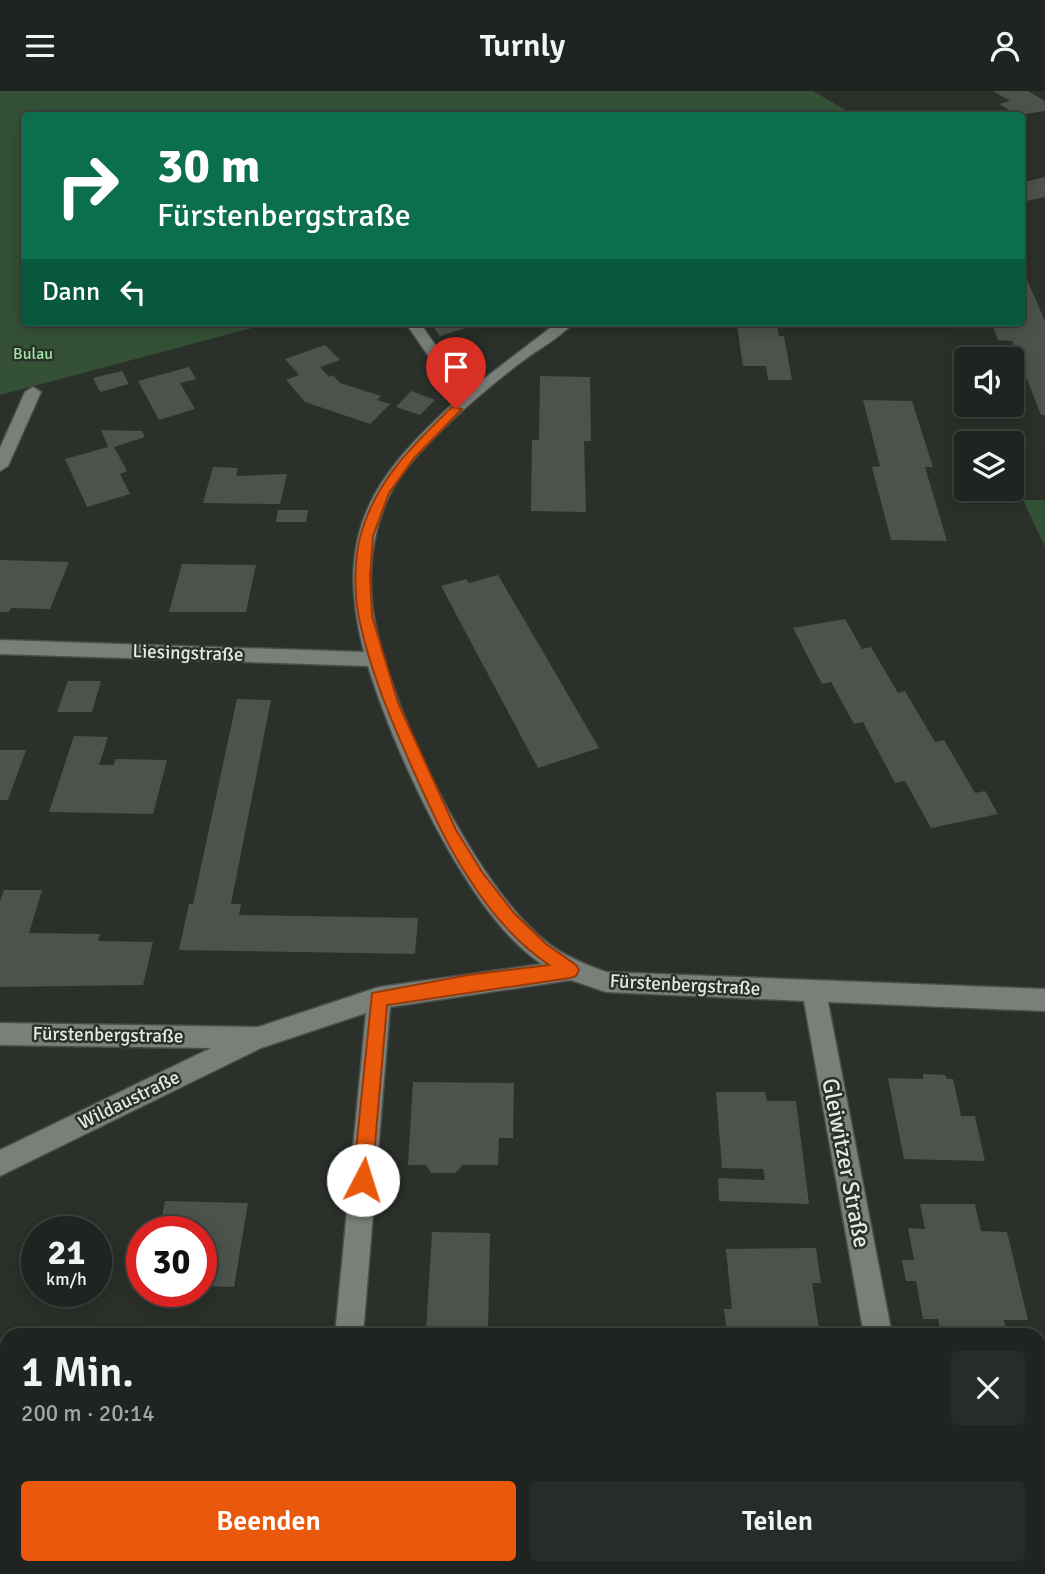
<!DOCTYPE html>
<html lang="de">
<meta charset="utf-8">
<style>
:root{--surface:#202420;--page:#282c29;--text:#f1f3f6;--muted:#a2a4a5;--line:#3d413e;--accent:#ea580c}
body{margin:0;font-family:Signika,sans-serif;background:var(--page);color:var(--text);height:100vh;display:flex;flex-direction:column;font-size:26px;white-space:nowrap}
*{box-sizing:border-box;margin:0}
p{font-size:23px;color:var(--muted)}
.icon{flex:none;width:38px;height:38px;fill:none;stroke:currentColor;stroke-width:2;stroke-linecap:round;stroke-linejoin:round}
.map{position:relative;flex:1;overflow:hidden}
.panel{position:absolute;left:0px;top:1237px;width:1046px;height:247px;display:flex;flex-direction:column;background:var(--surface);border-radius:21px 21px 0 0;box-shadow:0 4px 18px #0003,0 0 0 2px var(--line)}
.panel>*{flex:none}
.banner{position:absolute;left:21px;top:21px;width:1004px;height:214px;border-radius:7px;box-shadow:0 4px 18px #0003,0 0 0 2px var(--line);background:#0b6e4f;color:#fff;overflow:hidden}
.buttons{position:absolute;left:954px;top:256px;display:grid;gap:14px}
.buttons a{display:grid;place-items:center;width:70px;height:70px;border-radius:7px;background:var(--surface);box-shadow:0 4px 18px #0003,0 0 0 2px var(--line);font-size:35px}
.speed{position:absolute;left:21px;top:1125px;display:flex;gap:14px;font-size:35px;font-weight:700;text-align:center}
.speed>*{display:grid;place-content:center;width:91px;height:91px;border-radius:50%;background:var(--surface);box-shadow:0 4px 18px #0003,0 0 0 2px var(--line);line-height:1}
.speed small{font-size:18px;font-weight:400}
.speed .limit{border:10px solid #d22;background:#fff;color:#111}
.pin{position:absolute;display:grid;place-items:center;width:60px;height:60px;color:#fff;margin:-72px -30px;border-radius:50% 50% 50% 0;rotate:-45deg;box-shadow:0 0 7px #0007}
.pin .icon{rotate:45deg}
.me{position:absolute;width:77px;margin:-38px;rotate:5deg;stroke-linejoin:round;filter:drop-shadow(0 0 5px #0008)}
.turn{display:flex;align-items:center;gap:24px;height:147px;padding:0 21px;font-size:32px}
.turn .icon{width:91px;height:91px;stroke-width:2.5}
.turn b{display:block;font-size:49px;line-height:60px}
.then{display:flex;align-items:center;height:66px;padding:0 21px;background:#0003;gap:14px;font-size:26px}
.round{display:grid;place-items:center;flex:none;width:74px;height:74px;border-radius:7px;background:var(--page)}
.summary{display:flex;align-items:center;justify-content:space-between;height:119px;padding:0 21px}
h1{font-size:42px;font-weight:600;line-height:52px}
.cta{display:flex;gap:14px;margin-top:auto;padding:14px 21px}
.cta a{flex:1;height:80px;border-radius:7px;background:var(--accent);color:#fff;font-size:28px;font-weight:600;line-height:80px;text-align:center}
.cta a+a{background:var(--page);color:var(--text)}
header{display:flex;justify-content:space-between;align-items:center;height:91px;padding:0 21px;background:var(--surface);font-size:32px;font-weight:600}
.map>svg:first-child{display:block}
.green{fill:#345136}
.building{fill:#4c524c}
.lines{fill:none;stroke-linecap:round;stroke-linejoin:round}
.minor-casing{stroke:#4a4e4a;stroke-width:3}
.minor{fill:#797f79;fill-rule:evenodd}
.route{fill:#ea580c;stroke:#983908;stroke-width:2}
.labels{text-anchor:middle;dominant-baseline:central;stroke-width:5;stroke-linejoin:round;paint-order:stroke}
.far-park-label{font-size:16px;fill:#9ee8a4;stroke:#2b302b}
.street-label{font-size:19px;fill:#e5e9e5;stroke:#2b302b}
.near-street-label{font-size:23px;fill:#e5e9e5;stroke:#2b302b}
</style>
<header><svg class="icon" aria-label="menu" viewBox="0 0 24 24"><path d="M4 6h16M4 12h16M4 18h16"/></svg>Turnly<svg class="icon" aria-label="person" viewBox="0 0 24 24"><circle cx="12" cy="8" r="4"/><path d="M4 21q1-7 8-7t8 7"/></svg></header>
<div class="map">
<svg width="1045" height="1483" viewBox="0 0 1045 1483">
<rect width="100%" height="100%" fill="#2b302b"/>
<!-- green -->
<g class="green">
<polygon points="0,0 813,0 854,24 24,24 24,231 275,231 0,304"/>
<polygon points="1023,409 1045,409 1045,456"/>
</g>
<!-- building -->
<g class="building">
<polygon points="993,0 1028,0 1045,10 1045,20 1018,24 999,13 1010,10"/>
<polygon points="1045,86 1045,106 1022,111 1022,89 1025,91"/>
<polygon points="1022,189 1027,189 1045,230 1045,324 1041,324 1012,250 998,249 991,231 1022,231"/>
<polygon points="484,231 440,245 430,232 432,231"/>
<polygon points="732,231 777,231 779,245 784,245 792,289 768,289 766,275 743,275 737,234 732,234"/>
<polygon points="325,254 340,269 320,276 329,286 333,284 340,292 381,305 377,309 390,313 370,333 305,311 286,289 299,284 285,268"/>
<polygon points="189,276 196,288 180,292 195,318 159,329 138,290"/>
<polygon points="122,280 129,293 100,301 93,287"/>
<polygon points="540,285 590,286 591,350 584,350 586,421 531,420 532,349 539,349"/>
<polygon points="411,300 435,309 420,324 396,316"/>
<polygon points="863,309 912,310 933,376 925,376 947,450 891,449 872,376 880,375"/>
<polygon points="101,339 142,340 145,346 114,356 127,380 120,383 130,403 87,416 65,368 108,356"/>
<polygon points="213,376 238,377 236,385 287,383 280,413 203,412"/>
<polygon points="278,419 308,419 306,431 276,431"/>
<polygon points="0,469 69,471 50,518 11,517 9,521 0,521"/>
<polygon points="182,473 256,474 246,521 169,521"/>
<polygon points="498,484 546,566 599,657 538,677 441,495 466,488 469,492"/>
<polygon points="845,528 862,558 871,556 898,602 905,600 935,651 944,649 975,702 985,700 998,723 931,737 905,690 895,692 863,631 854,633 831,591 822,593 793,537"/>
<polygon points="68,590 101,590 92,621 57,621"/>
<polygon points="237,608 271,609 231,813 241,813 239,824 418,827 415,863 179,859 189,813 193,813"/>
<polygon points="74,645 108,646 99,674 114,674 115,668 167,669 153,723 49,721"/>
<polygon points="0,659 26,659 8,709 0,709"/>
<polygon points="4,799 42,799 29,842 100,843 98,850 153,851 143,894 0,896 0,810"/>
<polygon points="923,983 945,984 947,988 953,988 961,1025 975,1025 985,1070 904,1068 888,987 923,988"/>
<polygon points="413,991 514,992 513,1047 499,1047 498,1074 463,1074 455,1082 431,1082 426,1074 408,1074"/>
<polygon points="716,1001 765,1001 767,1010 796,1010 809,1113 719,1110 718,1087 765,1089 763,1078 722,1077"/>
<polygon points="165,1110 248,1112 234,1196 201,1195 201,1141 159,1141"/>
<polygon points="920,1113 975,1113 981,1140 1007,1141 1028,1229 1004,1229 1007,1244 941,1244 938,1228 923,1228 916,1190 906,1190 902,1169 914,1169 908,1137 925,1138"/>
<polygon points="432,1141 490,1142 488,1242 426,1241"/>
<polygon points="816,1157 821,1192 812,1192 820,1244 727,1244 724,1218 732,1218 726,1158"/>
<polygon points="1040,1346 1045,1351 1045,1443 1040,1443"/>
<polygon points="110,1477 176,1477 176,1483 109,1483"/>
</g>
<g class="lines">
<defs>
<g id="minor">
<path d="M 405,231 L 419,231 L 468,300 L 558,231 L 574,231 C 561,246 540,257 524,269 C 485,298 410,361 390,403 C 374,436 368,475 372,512 C 382,604 474,796 549,853 C 567,866 586,874 606,881 L 1045,898 L 1045,920 L 828,911 L 892,1244 L 864,1244 L 804,910 L 606,901 L 571,889 L 390,916 L 363,1244 L 335,1244 L 366,922 L 261,957 L 0,1085 L 0,1059 L 211,957 L 0,954 L 0,932 L 258,936 L 379,896 L 542,873 C 468,826 393,658 368,575 L 0,563 L 0,549 L 364,561 C 333,441 372,386 458,308 Z"/>
<polygon points="33,296 41,301 8,375 0,380 0,357 25,301"/>
<polygon points="313,1477 343,1477 344,1483 314,1483"/>
<rect x="906" y="1477" width="30" height="6"/>
</g>
</defs>
<!-- minor casing -->
<use href="#minor" class="minor-casing"/>
<!-- minor -->
<use href="#minor" class="minor"/>
</g>
<!-- route -->
<path class="route" d="M 452,316 L 462,318 L 414,367 L 389,402 L 373,445 L 370,485 L 372,525 L 398,612 L 456,739 L 482,781 L 514,822 L 546,853 L 576,874 L 579,879 L 576,885 L 570,887 L 387,914 L 372,1089 L 369,1096 L 363,1098 L 356,1096 L 353,1089 L 372,902 L 468,884 L 549,874 C 517,852 491,822 470,789 C 447,755 431,718 414,681 C 392,631 370,581 359,527 C 354,503 354,466 361,443 C 376,389 413,354 452,316 Z"/>
<g class="labels">
<!-- far-park labels -->
<g class="far-park-label">
<text x="33" y="263">Bulau</text>
</g>
<!-- street labels -->
<g class="street-label">
<text transform="translate(188 562) rotate(2)">Liesingstraße</text>
<text transform="translate(685 894) rotate(3)">Fürstenbergstraße</text>
<text transform="translate(108 944) rotate(1)">Fürstenbergstraße</text>
<text transform="translate(129 1009) rotate(-26)">Wildaustraße</text>
</g>
<!-- near-street labels -->
<g class="near-street-label">
<text transform="translate(846 1072) rotate(79)">Gleiwitzer Straße</text>
</g>
</g>
</svg>
<div class="buttons">
<a><svg class="icon" aria-label="sound" viewBox="0 0 24 24"><path d="M4 9h4l5-4v14l-5-4H4zM17 9q2 3 0 6"/></svg></a>
<a><svg class="icon" aria-label="layers" viewBox="0 0 24 24"><path d="M12 4l9 5-9 5-9-5zM3 14l9 5 9-5"/></svg></a>
</div>
<div class="speed"><div>21<small>km/h</small></div><div class="limit">30</div></div>
<div class="pin" style="left:456px;top:318px;background:#d93025"><svg class="icon" aria-label="arrive" viewBox="0 0 24 24"><path d="M6 21V4h12l-3 4 3 4H6"/></svg></div>
<svg class="me" style="left:363px;top:1089px" viewBox="-20 -20 40 40"><circle r="19" fill="#fff"/><path d="M0-13L10 11 0 6-10 11z" fill="#ea580c"/></svg>
<div class="banner">
<div class="turn"><svg class="icon" aria-label="right" viewBox="0 0 24 24"><path d="M7 20v-9h11M14 6l5 5-5 5"/></svg><div><b>30 m</b>Fürstenbergstraße</div></div>
<div class="then">Dann<svg class="icon" aria-label="left" viewBox="0 0 24 24"><path d="M17 20v-9H6M10 6l-5 5 5 5"/></svg></div>
</div>
<section class="panel">
<div class="summary"><div><h1>1 Min.</h1><p>200 m · 20:14</p></div><a class="round"><svg class="icon" aria-label="close" viewBox="0 0 24 24"><path d="M6 6l12 12M18 6L6 18"/></svg></a></div>
<div class="cta"><a>Beenden</a><a>Teilen</a></div>
</section>
</div>
